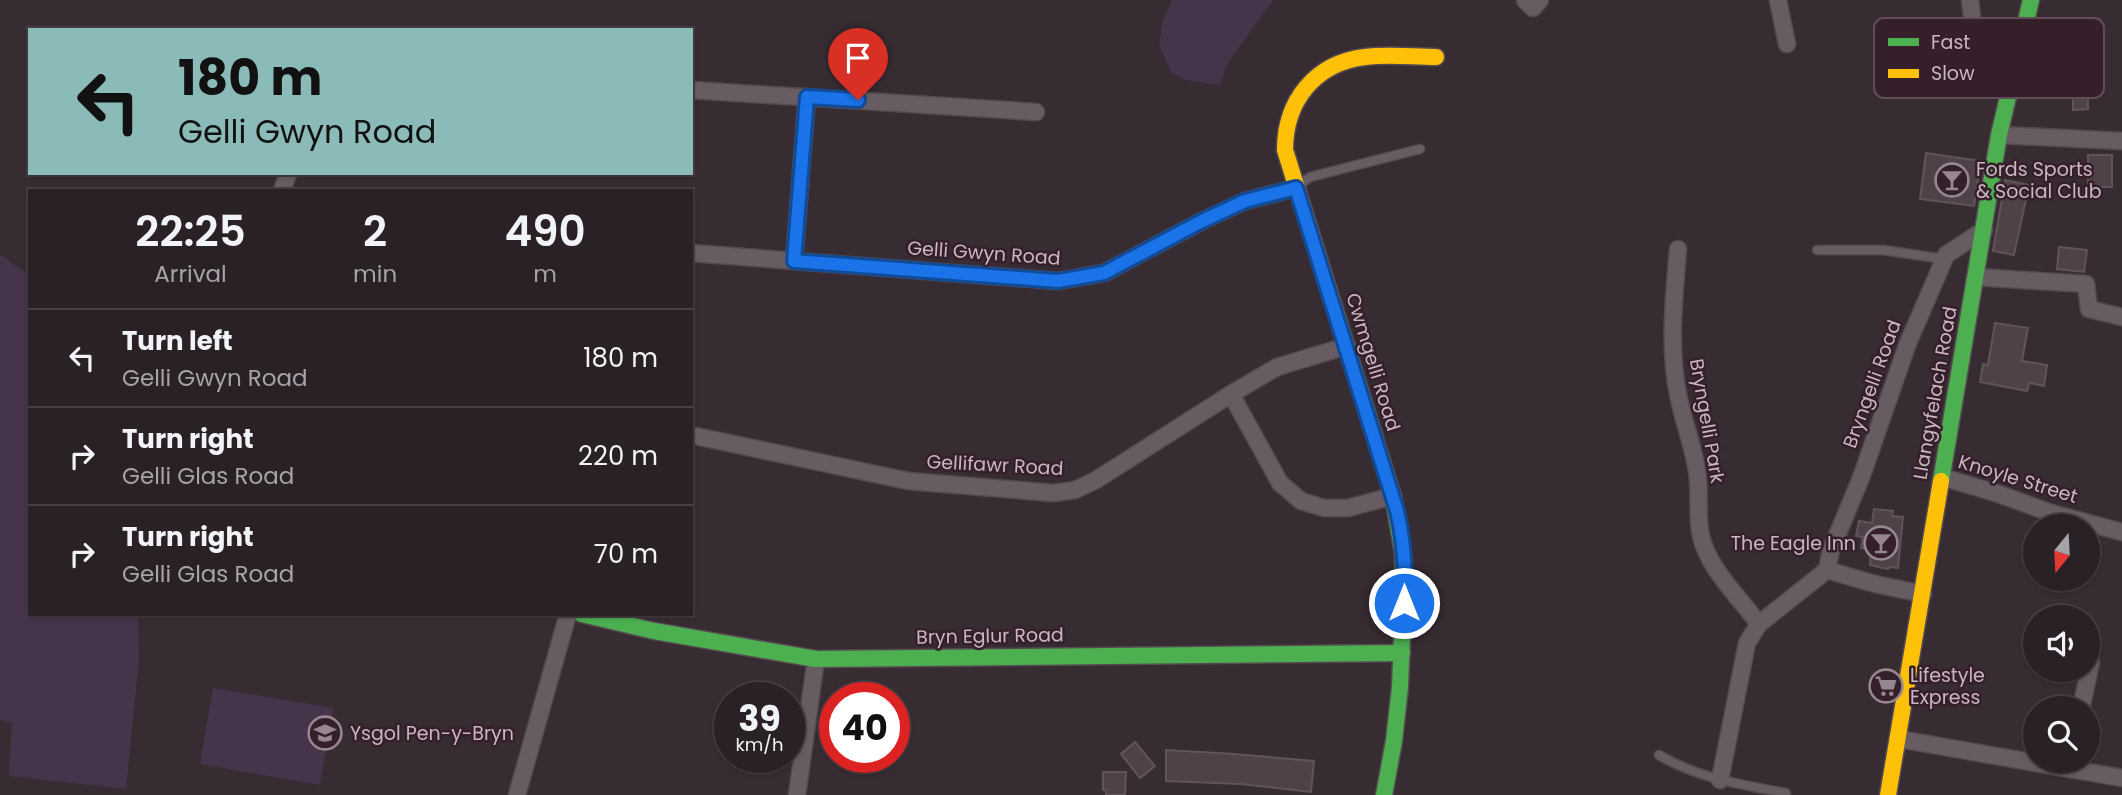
<!DOCTYPE html>
<style>
:root{--surface:#2a2126;--page:#362e32;--text:#f1f3f6;--muted:#a5a3a7;--line:#463e43}
body{margin:0;font-family:Poppins,sans-serif;background:var(--page);color:var(--text);height:100vh;display:flex;flex-direction:column;font-size:26px;white-space:nowrap}
*{box-sizing:border-box;margin:0}
p{font-size:23px;color:var(--muted)}
.icon{flex:none;width:38px;height:38px;fill:none;stroke:currentColor;stroke-width:2;stroke-linecap:round;stroke-linejoin:round}
.map{position:relative;flex:1;overflow:hidden}
.side{position:absolute;left:28px;top:189px;width:665px;height:427px;display:flex;flex-direction:column;background:var(--surface);border-radius:0px;box-shadow:0 2px 5px #0004,0 0 0 2px var(--line)}
.side>*{flex:none}
.hud{position:absolute;left:28px;top:28px;width:665px;height:147px;border-radius:0px;box-shadow:0 2px 5px #0004,0 0 0 2px var(--line);background:#8bbbb9;color:#111;overflow:hidden}
.needle{width:46px;rotate:198deg}
.buttons{position:absolute;left:2023px;top:514px;display:grid;gap:14px}
.buttons a{display:grid;place-items:center;width:77px;height:77px;border-radius:50%;background:var(--surface);box-shadow:0 2px 5px #0004,0 0 0 2px var(--line);font-size:35px}
.speed{position:absolute;left:714px;top:682px;display:flex;gap:14px;font-size:35px;font-weight:700;text-align:center}
.speed>*{display:grid;place-content:center;width:91px;height:91px;border-radius:50%;background:var(--surface);box-shadow:0 2px 5px #0004,0 0 0 2px var(--line);line-height:1}
.speed small{font-size:18px;font-weight:400}
.speed .limit{border:10px solid #d22;background:#fff;color:#111}
.pin{position:absolute;display:grid;place-items:center;width:60px;height:60px;color:#fff;margin:-72px -30px;border-radius:50% 50% 50% 0;rotate:-45deg;box-shadow:0 0 7px #0007}
.pin .icon{rotate:45deg}
.me{position:absolute;width:77px;margin:-38px;rotate:0deg;stroke-linejoin:round;filter:drop-shadow(0 0 5px #0008)}
.turn{display:flex;align-items:center;gap:24px;height:147px;padding:0 35px;font-size:32px}
.turn .icon{width:91px;height:91px;stroke-width:2.5}
.turn b{display:block;font-size:49px;line-height:60px}
.eta{display:flex;justify-content:space-evenly;align-items:center;height:119px;text-align:center}
.eta b{font-size:42px;font-weight:600;line-height:49px}
ul{padding:0;list-style:none}
li{display:flex;align-items:center;gap:21px;height:98px;padding:0 35px;border-top:2px solid var(--line)}
li div{flex:1}
li b{display:block;font-size:26px}
li em{font-style:normal}
.map>svg:first-child{display:block}
.green{fill:#46344b}
.building{fill:#4e4248;stroke:#60545a;stroke-width:2}
.lines{fill:none;stroke-linecap:round;stroke-linejoin:round}
.lane-casing{stroke:#534a4f;stroke-width:11}
.street-casing{stroke:#534a4f;stroke-width:19}
.fast-casing{stroke:#554a50;stroke-width:19}
.slow-casing{stroke:#554a50;stroke-width:19}
.lane{stroke:#675c62;stroke-width:8}
.street{stroke:#675c62;stroke-width:16}
.fast{stroke:#4caf50;stroke-width:16}
.slow{stroke:#ffc107;stroke-width:16}
.route-casing{stroke:#114b97;stroke-width:18}
.route{stroke:#1a73e8;stroke-width:12}
.labels{text-anchor:middle;dominant-baseline:central;stroke-width:5;stroke-linejoin:round;paint-order:stroke}
.poi-label{font-size:19px;fill:#c9b6c0;stroke:#341f2a;text-anchor:start}
.street-label{font-size:19px;fill:#c9b6c0;stroke:#341f2a}
.key{fill:#341f2a;stroke:#614c57;stroke-width:2}
.key-label{font-size:19px;fill:#c9b6c0}
</style>
<div class="map">
<svg width="2122" height="795" viewBox="0 0 2122 795">
<rect width="100%" height="100%" fill="#382c33"/>
<!-- green -->
<g class="green">
<polygon points="1172,0 1273,0 1227,64 1220,85 1185,80 1171,72 1159,45 1163,20"/>
<polygon points="0,254 30,276 30,614 138,614 139,658 126,789 9,776 12,722 0,720"/>
<polygon points="213,688 333,708 320,785 200,764"/>
</g>
<!-- building -->
<g class="building">
<polygon points="2072,21 2087,21 2088,109 2073,110"/>
<polygon points="1926,153 1981,161 1974,206 1920,199"/>
<rect x="2088" y="155" width="24" height="32"/>
<polygon points="2005,180 2029,185 2014,255 1993,251"/>
<polygon points="2059,247 2087,250 2084,272 2057,269"/>
<polygon points="1995,323 2028,328 2022,361 2047,365 2044,386 2029,383 2027,391 1980,382 1983,364 1988,365"/>
<polygon points="1874,509 1893,511 1892,516 1903,517 1898,568 1889,567 1888,569 1870,565 1871,549 1861,548 1863,537 1856,536 1859,521 1872,523"/>
<polygon points="1135,742 1155,766 1140,778 1121,754"/>
<polygon points="1166,750 1234,754 1314,761 1311,792 1241,784 1166,781"/>
<polygon points="1103,772 1126,772 1125,795 1106,795 1106,790 1103,790"/>
</g>
<g class="lines">
<defs>
<g id="lane">
<polyline points="1297,187 1310,177 1420,149"/>
<polyline points="1817,250 1883,250 1944,259"/>
<path d="M 1659,755 C 1697,778 1743,785 1786,793"/>
</g>
<g id="street">
<polyline points="1525,0 1533,8 1540,0"/>
<polyline points="1778,0 1787,44"/>
<polyline points="1970,0 1974,33 1990,49 2018,55"/>
<polyline points="691,90 1036,112"/>
<polyline points="1999,135 2122,141"/>
<polyline points="282,191 288,173"/>
<path d="M 1678,249 C 1674,298 1668,350 1679,399 C 1684,423 1693,446 1697,471 C 1701,495 1695,523 1704,546 C 1715,575 1741,600 1759,624"/>
<polyline points="691,253 1058,281 1104,273 1202,221 1245,201 1296,188"/>
<polyline points="794,261 807,97"/>
<polyline points="1976,277 2086,284 2089,309 2122,317"/>
<polyline points="1231,394 1280,483 1301,501 1324,508 1348,508 1393,496"/>
<polyline points="691,435 908,481 1054,493 1075,490 1096,480 1231,394 1277,367 1347,346"/>
<polyline points="1942,477 1996,493 2051,513 2122,532"/>
<polyline points="1827,570 1831,550 1861,478 1908,343 1946,255 1984,230"/>
<polyline points="2081,709 2091,662"/>
<polyline points="1899,739 2122,778"/>
<polyline points="1720,780 1747,643 1759,624 1827,570 1875,584 1923,594"/>
<polyline points="517,795 568,614"/>
<polyline points="797,795 816,659"/>
</g>
<g id="fast">
<polyline points="1340,326 1393,496 1403,554 1403,611 1400,687 1394,741 1384,795"/>
<polyline points="1941,481 1999,135 2031,0"/>
<polyline points="582,614 654,631 816,659 1402,653"/>
</g>
<g id="slow">
<path d="M 1340,326 L 1285,150 C 1285,101 1315,63 1365,57 C 1389,54 1413,57 1436,57"/>
<polyline points="1888,795 1941,481"/>
</g>
</defs>
<!-- lane casing -->
<use href="#lane" class="lane-casing"/>
<!-- street casing -->
<use href="#street" class="street-casing"/>
<!-- fast casing -->
<use href="#fast" class="fast-casing"/>
<!-- slow casing -->
<use href="#slow" class="slow-casing"/>
<!-- lane -->
<use href="#lane" class="lane"/>
<!-- street -->
<use href="#street" class="street"/>
<!-- fast -->
<use href="#fast" class="fast"/>
<!-- slow -->
<use href="#slow" class="slow"/>
</g>
<g class="lines">
<defs>
<path id="route" d="M 858,100 L 807,97 L 794,261 L 1058,281 L 1104,273 L 1202,221 L 1245,201 L 1296,188 L 1397,511 C 1404,541 1406,573 1404,603"/>
</defs>
<!-- route casing -->
<use href="#route" class="route-casing"/>
<!-- route -->
<use href="#route" class="route"/>
</g>
<!-- icons -->
<defs>
<symbol id="bar-ring" viewBox="-11 -11 22 22"><circle r="9.5" fill="#341f2a" stroke="#96868f" stroke-width="1.5"/><path d="M-6-5H6L.8 .8V4.5H3.5V6h-7V4.5H-.8V.8Z" fill="#96868f"/></symbol>
<symbol id="supermarket-ring" viewBox="-11 -11 22 22"><circle r="9.5" fill="#341f2a" stroke="#96868f" stroke-width="1.5"/><path d="M-6-5.5h2.5l.6 2H6L4.5 2H-2.5L-4.4-4H-6ZM-1.5 3.2a1.3 1.3 0 1 0 .1 0ZM3 3.2a1.3 1.3 0 1 0 .1 0Z" fill="#96868f"/></symbol>
<symbol id="school-ring" viewBox="-11 -11 22 22"><circle r="9.5" fill="#341f2a" stroke="#96868f" stroke-width="1.5"/><path d="M0-5L7-2L0 1L-7-2ZM-4 1L0 2.5L4 1V4Q0 6-4 4Z" fill="#96868f"/></symbol>
</defs>
<g fill-rule="evenodd">
<use href="#bar-ring" x="1933" y="161" width="38" height="38"/>
<use href="#bar-ring" x="1862" y="524" width="38" height="38"/>
<use href="#supermarket-ring" x="1867" y="667" width="38" height="38"/>
<use href="#school-ring" x="306" y="714" width="38" height="38"/>
</g>
<g class="labels">
<!-- poi labels -->
<g class="poi-label">
<text x="1976" y="169">Fords Sports<tspan x="1976" dy="22">&amp; Social Club</tspan></text>
<text x="1856" y="543" text-anchor="end">The Eagle Inn</text>
<text x="1910" y="675">Lifestyle<tspan x="1910" dy="22">Express</tspan></text>
<text x="350" y="733">Ysgol Pen-y-Bryn</text>
</g>
<!-- street labels -->
<g class="street-label">
<text transform="translate(984 253) rotate(4)">Gelli Gwyn Road</text>
<text transform="translate(1373 362) rotate(73)">Cwmgelli Road</text>
<text transform="translate(1872 384) rotate(-70)">Bryngelli Road</text>
<text transform="translate(1935 393) rotate(-80)">Llangyfelach Road</text>
<text transform="translate(1707 421) rotate(80)">Bryngelli Park</text>
<text transform="translate(995 465) rotate(3)">Gellifawr Road</text>
<text transform="translate(2018 479) rotate(17)">Knoyle Street</text>
<text transform="translate(990 636) rotate(-1)">Bryn Eglur Road</text>
</g>
</g>
<!-- legend -->
<rect x="1874" y="18" width="230" height="80" rx="10" class="key"/>
<rect x="1888" y="38" width="31" height="8" fill="#4caf50"/>
<rect x="1888" y="69" width="31" height="9" fill="#ffc107"/>
<g class="key-label">
<text x="1931" y="49">Fast</text>
<text x="1931" y="80">Slow</text>
</g>
</svg>
<div class="buttons">
<a><svg class="needle" viewBox="-14 -14 28 28"><path d="M0-13l5 13h-10z" fill="#e53935"/><path d="M0 13l5-13h-10z" fill="#a5a3a7"/></svg></a>
<a><svg class="icon" aria-label="sound" viewBox="0 0 24 24"><path d="M4 9h4l5-4v14l-5-4H4zM17 9q2 3 0 6"/></svg></a>
<a><svg class="icon" aria-label="search" viewBox="0 0 24 24"><circle cx="10" cy="10" r="6"/><path d="M15 15l6 6"/></svg></a>
</div>
<div class="speed"><div>39<small>km/h</small></div><div class="limit">40</div></div>
<div class="pin" style="left:858px;top:100px;background:#d93025"><svg class="icon" aria-label="arrive" viewBox="0 0 24 24"><path d="M6 21V4h12l-3 4 3 4H6"/></svg></div>
<svg class="me" style="left:1404px;top:603px" viewBox="-20 -20 40 40"><circle r="17" fill="#1a73e8" stroke="#fff" stroke-width="3"/><path d="M0-11L8 9 0 5-8 9z" fill="#fff"/></svg>
<div class="hud">
<div class="turn"><svg class="icon" aria-label="left" viewBox="0 0 24 24"><path d="M17 20v-9H6M10 6l-5 5 5 5"/></svg><div><b>180 m</b>Gelli Gwyn Road</div></div>
</div>
<section class="side">
<div class="eta">
<div><b>22:25</b><p>Arrival</p></div>
<div><b>2</b><p>min</p></div>
<div><b>490</b><p>m</p></div>
</div>
<ul>
<li><svg class="icon" aria-label="left" viewBox="0 0 24 24"><path d="M17 20v-9H6M10 6l-5 5 5 5"/></svg><div><b>Turn left</b><p>Gelli Gwyn Road</p></div><em>180 m</em></li>
<li><svg class="icon" aria-label="right" viewBox="0 0 24 24"><path d="M7 20v-9h11M14 6l5 5-5 5"/></svg><div><b>Turn right</b><p>Gelli Glas Road</p></div><em>220 m</em></li>
<li><svg class="icon" aria-label="right" viewBox="0 0 24 24"><path d="M7 20v-9h11M14 6l5 5-5 5"/></svg><div><b>Turn right</b><p>Gelli Glas Road</p></div><em>70 m</em></li>
</ul>
</section>
</div>
